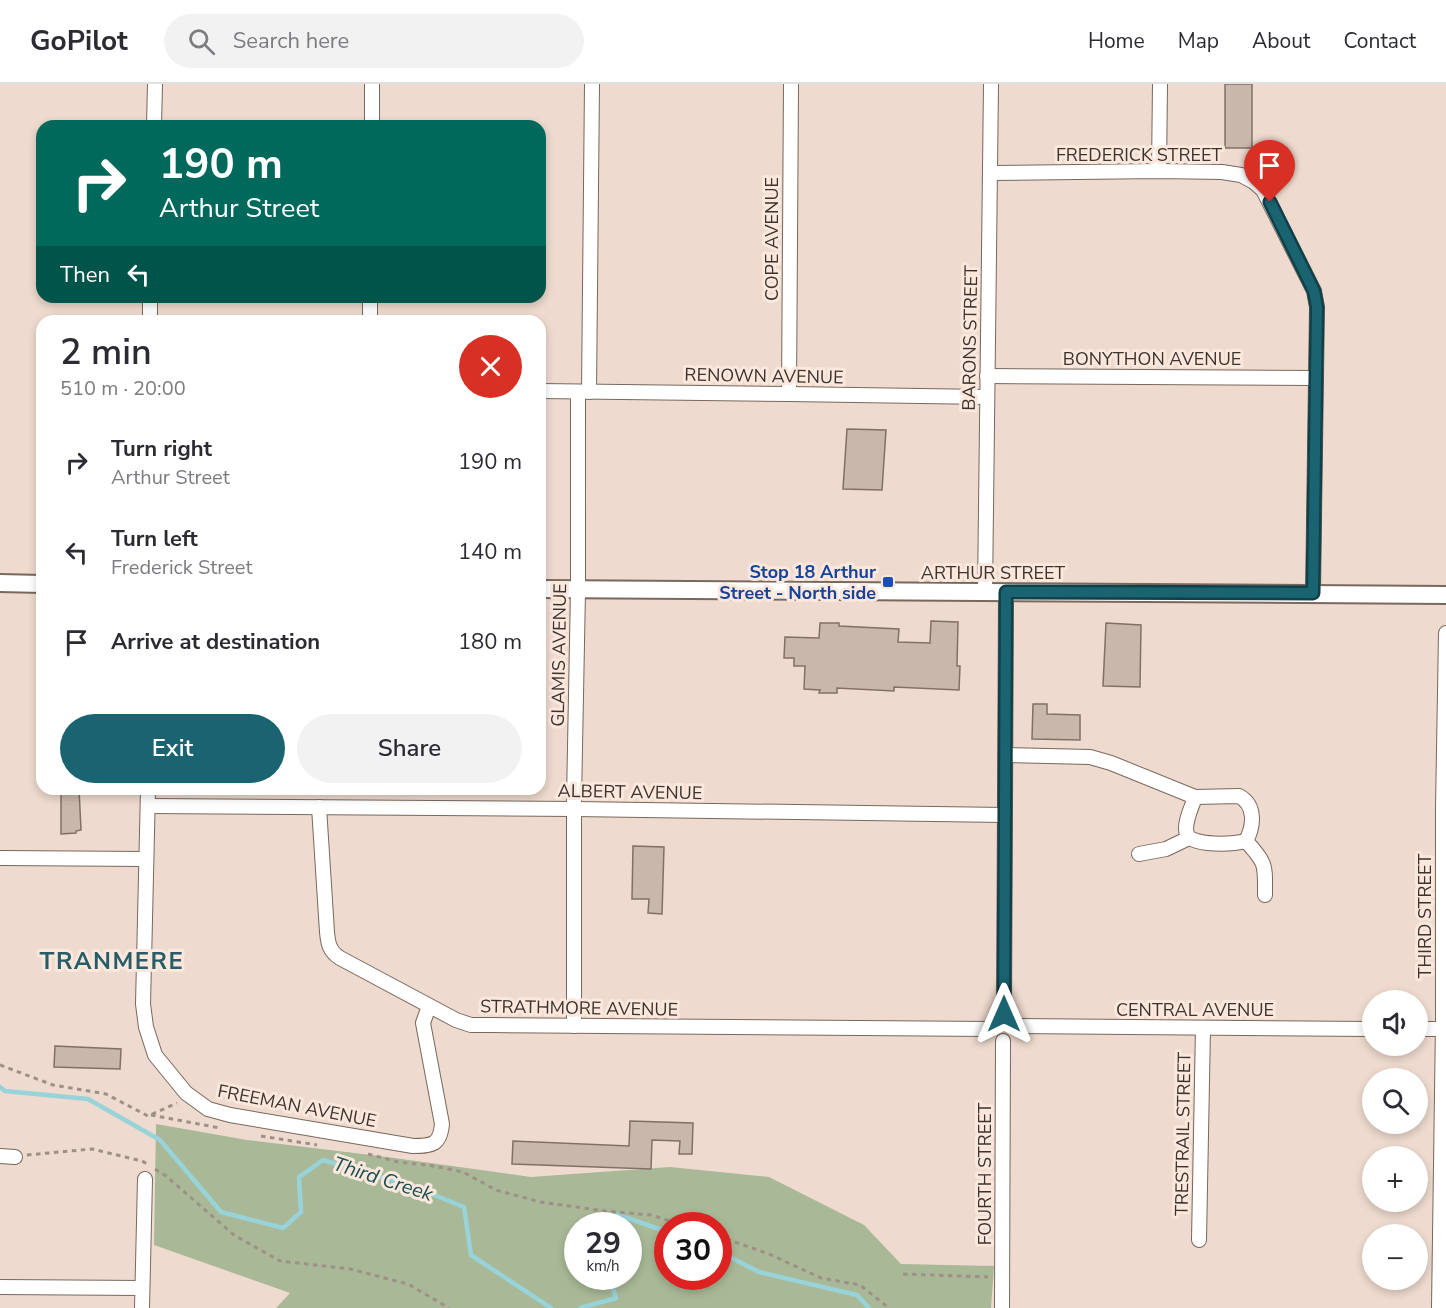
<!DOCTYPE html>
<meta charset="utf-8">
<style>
:root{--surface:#fff;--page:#f2f2f3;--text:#2b2b33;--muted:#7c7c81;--line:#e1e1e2;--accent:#1a6371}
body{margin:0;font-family:"Nunito Sans",sans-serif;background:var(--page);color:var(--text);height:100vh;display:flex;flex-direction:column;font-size:22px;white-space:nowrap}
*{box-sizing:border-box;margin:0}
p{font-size:20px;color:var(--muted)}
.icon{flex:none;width:33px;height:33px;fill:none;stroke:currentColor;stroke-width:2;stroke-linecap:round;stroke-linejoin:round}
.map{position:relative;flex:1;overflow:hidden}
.panel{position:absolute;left:36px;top:231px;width:510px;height:480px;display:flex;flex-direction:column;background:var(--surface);border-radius:18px;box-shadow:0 3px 9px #0003}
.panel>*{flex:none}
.top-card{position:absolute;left:36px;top:36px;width:510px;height:183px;border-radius:18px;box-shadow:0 3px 9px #0003;background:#00695c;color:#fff;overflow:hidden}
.tools{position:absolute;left:1362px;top:906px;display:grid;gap:12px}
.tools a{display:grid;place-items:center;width:66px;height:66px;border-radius:50%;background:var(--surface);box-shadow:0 3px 9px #0003;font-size:30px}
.speed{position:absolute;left:564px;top:1128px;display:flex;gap:12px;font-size:30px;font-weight:700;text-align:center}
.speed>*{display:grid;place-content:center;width:78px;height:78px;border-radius:50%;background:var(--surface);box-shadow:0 3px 9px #0003;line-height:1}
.speed small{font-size:15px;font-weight:400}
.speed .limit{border:9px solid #d22;background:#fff;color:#111}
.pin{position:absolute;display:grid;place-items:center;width:51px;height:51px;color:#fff;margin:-62px -26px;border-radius:50% 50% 50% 0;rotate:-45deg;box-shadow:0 0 6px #0007}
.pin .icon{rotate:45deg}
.me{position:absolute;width:66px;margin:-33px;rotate:0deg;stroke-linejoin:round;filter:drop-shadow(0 0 4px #0008)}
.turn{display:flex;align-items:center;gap:21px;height:126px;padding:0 24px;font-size:27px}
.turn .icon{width:78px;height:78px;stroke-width:2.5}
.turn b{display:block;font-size:42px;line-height:51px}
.then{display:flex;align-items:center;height:57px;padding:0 24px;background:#0003;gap:12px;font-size:22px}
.round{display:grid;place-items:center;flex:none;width:63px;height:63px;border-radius:32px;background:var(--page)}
.overview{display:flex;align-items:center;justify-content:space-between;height:102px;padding:0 24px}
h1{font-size:36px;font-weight:600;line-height:45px}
.cta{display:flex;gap:12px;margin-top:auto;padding:12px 24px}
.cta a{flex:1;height:69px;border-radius:36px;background:var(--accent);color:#fff;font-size:24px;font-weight:600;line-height:69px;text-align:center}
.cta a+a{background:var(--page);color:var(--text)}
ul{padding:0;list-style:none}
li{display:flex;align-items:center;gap:18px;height:90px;padding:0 24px}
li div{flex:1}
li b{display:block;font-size:22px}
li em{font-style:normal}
header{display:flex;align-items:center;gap:36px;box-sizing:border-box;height:84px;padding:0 30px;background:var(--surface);border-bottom:2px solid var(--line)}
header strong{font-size:28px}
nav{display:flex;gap:33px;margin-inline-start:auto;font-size:21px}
.search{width:420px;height:54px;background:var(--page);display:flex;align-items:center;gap:15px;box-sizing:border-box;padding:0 21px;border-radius:33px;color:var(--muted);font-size:22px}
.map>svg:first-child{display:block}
.green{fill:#a9b997;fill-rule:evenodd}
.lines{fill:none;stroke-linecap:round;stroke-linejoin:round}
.stream{stroke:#97d3d8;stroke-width:4.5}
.building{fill:#cab7ac;stroke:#827066;stroke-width:1.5}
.minor-casing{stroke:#79685d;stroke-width:16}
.tertiary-casing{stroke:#79685d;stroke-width:20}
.path{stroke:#9f9087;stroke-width:3;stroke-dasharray:4.5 4.5;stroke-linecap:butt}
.minor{stroke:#fff;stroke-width:14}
.tertiary{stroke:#fff;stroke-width:16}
.route-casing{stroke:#114049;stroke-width:15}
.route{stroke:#1a6371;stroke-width:10}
.transit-dot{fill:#1a4fb4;stroke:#fbe7db;stroke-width:2}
.labels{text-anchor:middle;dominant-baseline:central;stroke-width:6;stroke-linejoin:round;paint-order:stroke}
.street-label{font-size:18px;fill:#3a332e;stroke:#fbe7db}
.transit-label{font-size:18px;font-weight:bold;fill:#164399;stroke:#fbe7db;text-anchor:end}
.water-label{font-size:20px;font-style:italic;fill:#194e52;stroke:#fbe7db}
.district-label{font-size:24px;font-weight:bold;letter-spacing:1.5px;fill:#265d68;stroke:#fbe7db}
</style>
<header>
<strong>GoPilot</strong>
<div class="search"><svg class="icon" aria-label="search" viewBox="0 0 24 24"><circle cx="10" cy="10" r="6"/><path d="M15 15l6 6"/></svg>Search here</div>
<nav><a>Home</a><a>Map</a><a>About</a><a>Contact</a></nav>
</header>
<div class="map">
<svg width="1446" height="1224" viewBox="0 0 1446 1224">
<rect width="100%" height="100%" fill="#eedace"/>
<!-- green -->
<path class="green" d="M 156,1040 L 247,1056 L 387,1073 L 531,1093 L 670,1083 L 769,1093 L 864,1141 L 901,1180 L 994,1182 L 991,1224 L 276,1224 L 290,1209 L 154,1161 ZM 578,1142 L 628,1142 L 628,1192 L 578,1192 ZM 668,1142 L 718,1142 L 718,1192 L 668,1192 Z"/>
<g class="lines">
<!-- stream -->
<g class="stream">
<polyline points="0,1003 5,1007 88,1015 160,1056 221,1128 283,1144 301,1128 299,1093 323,1076 417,1104 464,1123 471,1171 551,1224"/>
<polyline points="592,1142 592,1140 618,1131 668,1148"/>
<polyline points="718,1167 759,1188 857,1211 869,1224"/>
<polyline points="580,1224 616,1214 609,1192"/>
</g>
</g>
<!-- building -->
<g class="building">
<rect x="1225" y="0" width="27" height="64"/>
<polygon points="847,345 886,346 882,406 843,405"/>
<polygon points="931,537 958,538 957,582 960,582 959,606 894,603 894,607 837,604 837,609 819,609 820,606 804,605 805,582 794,582 794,574 784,574 785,553 819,554 820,539 839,539 839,542 899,545 898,558 930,559"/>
<polygon points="1106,539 1141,541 1140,603 1103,602"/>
<polygon points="1033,620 1047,620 1047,630 1080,631 1080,656 1032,655"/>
<polygon points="61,705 79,705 81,746 76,747 76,749 61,750"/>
<polygon points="633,762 664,763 662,830 648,829 649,815 632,815"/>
<polygon points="55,962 121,965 120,985 54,983"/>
<polygon points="630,1037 693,1039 692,1070 679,1070 680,1057 652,1056 651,1085 512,1080 513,1057 629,1062"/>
</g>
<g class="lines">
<defs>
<g id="minor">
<polyline points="154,42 155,0"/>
<polyline points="372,42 372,0"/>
<polyline points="1159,87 1160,0"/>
<polyline points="991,89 1159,87 1222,88 1241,91 1254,98 1263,106 1314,207 1317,223 1313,509"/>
<polyline points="150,237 150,213"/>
<polyline points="370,237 370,213"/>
<polyline points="987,292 1316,294"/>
<polyline points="540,307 789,310 987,313"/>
<polyline points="589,308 592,0"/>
<polyline points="789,310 791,0"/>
<polyline points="985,509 991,0"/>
<path d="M 1006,671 L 1090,673 L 1111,679 L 1195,713 L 1239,712 C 1256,721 1254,742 1246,757 C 1234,760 1192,763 1187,750 C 1183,740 1192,723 1195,713"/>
<path d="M 148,705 L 144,878 L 143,920 L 146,943 L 155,971 L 186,1009 L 208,1025 L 230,1031 L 413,1062 C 432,1062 440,1061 442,1040 L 423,939 L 429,922"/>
<polyline points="148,722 574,725 1004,731"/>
<path d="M 319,723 L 327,848 C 328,859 329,867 340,874 L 456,936 L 471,941 L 492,941 L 990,945"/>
<path d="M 1246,757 C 1267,780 1265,781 1265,811"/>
<polyline points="1139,770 1166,765 1189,754"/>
<polyline points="0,774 146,775"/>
<polyline points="1004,930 1006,508"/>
<polyline points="574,942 574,716 578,506 578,308"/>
<polyline points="1017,942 1372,945"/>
<polyline points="1418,945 1446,945"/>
<polyline points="0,1072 15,1073"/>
<polyline points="1199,1156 1203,944"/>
<polyline points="0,1203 142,1204"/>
<polyline points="142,1224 145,1095"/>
<polyline points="1002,1224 1003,957"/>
<polyline points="1439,1224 1443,938 1443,725 1446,549"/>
</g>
<g id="tertiary">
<polyline points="0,499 42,500"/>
<polyline points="540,505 1446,511"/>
</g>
</defs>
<!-- minor casing -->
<use href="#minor" class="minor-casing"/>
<!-- tertiary casing -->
<use href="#tertiary" class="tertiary-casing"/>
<!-- path -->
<g class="path">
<polyline points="0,981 53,1001 106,1010 148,1032 177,1019"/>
<polyline points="151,1031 220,1044"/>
<polyline points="261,1052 317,1061"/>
<polyline points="368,1070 398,1078 434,1082 463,1088 496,1106 540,1118 605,1127 651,1131 686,1142"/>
<polyline points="27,1071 92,1065 142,1077 149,1081"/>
<polyline points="155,1085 166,1092 234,1151 280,1177 350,1185 408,1200 449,1224"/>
<polyline points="718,1152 769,1170 821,1194 860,1201 889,1224"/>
<polyline points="903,1190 988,1193"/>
</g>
<!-- minor -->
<use href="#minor" class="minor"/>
<!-- tertiary -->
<use href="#tertiary" class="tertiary"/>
</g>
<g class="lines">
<defs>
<polyline id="route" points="1004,930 1006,508 1313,509 1317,223 1314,207 1270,118"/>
</defs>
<!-- route casing -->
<use href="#route" class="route-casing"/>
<!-- route -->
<use href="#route" class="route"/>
</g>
<!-- markers -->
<rect class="transit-dot" x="882" y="492" width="12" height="12" rx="3"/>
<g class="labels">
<!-- street labels -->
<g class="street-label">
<text x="1139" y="71">FREDERICK STREET</text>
<text transform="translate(772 155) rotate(-90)">COPE AVENUE</text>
<text transform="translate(970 254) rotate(-89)">BARONS STREET</text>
<text x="1152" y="275">BONYTHON AVENUE</text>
<text transform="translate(764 292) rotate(1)">RENOWN AVENUE</text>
<text x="993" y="489">ARTHUR STREET</text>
<text transform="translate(559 571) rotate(-89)">GLAMIS AVENUE</text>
<text transform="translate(630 708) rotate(1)">ALBERT AVENUE</text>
<text transform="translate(1425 832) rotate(-90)">THIRD STREET</text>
<text transform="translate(579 924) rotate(1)">STRATHMORE AVENUE</text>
<text x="1195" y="926">CENTRAL AVENUE</text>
<text transform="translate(297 1022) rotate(11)">FREEMAN AVENUE</text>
<text transform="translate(1183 1050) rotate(-89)">TRESTRAIL STREET</text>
<text transform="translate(985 1090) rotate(-90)">FOURTH STREET</text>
</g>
<!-- transit labels -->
<g class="transit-label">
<text x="876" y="488">Stop 18 Arthur<tspan x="876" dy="21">Street - North side</tspan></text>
</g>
<!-- water labels -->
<g class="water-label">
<text transform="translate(383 1095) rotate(18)">Third Creek</text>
</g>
<!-- district labels -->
<g class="district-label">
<text x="112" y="877">TRANMERE</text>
</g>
</g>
</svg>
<div class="tools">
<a><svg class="icon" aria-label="sound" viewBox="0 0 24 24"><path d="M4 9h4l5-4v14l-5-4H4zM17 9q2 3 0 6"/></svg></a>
<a><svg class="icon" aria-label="search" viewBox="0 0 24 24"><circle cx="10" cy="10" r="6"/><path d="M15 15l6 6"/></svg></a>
<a>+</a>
<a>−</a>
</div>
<div class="speed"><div>29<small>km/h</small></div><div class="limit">30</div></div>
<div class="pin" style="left:1270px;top:118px;background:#d93025"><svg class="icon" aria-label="arrive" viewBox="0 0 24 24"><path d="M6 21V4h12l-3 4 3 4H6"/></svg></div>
<svg class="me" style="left:1004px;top:930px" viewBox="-20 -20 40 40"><path d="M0-17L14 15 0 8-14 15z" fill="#1a6371" stroke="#fff" stroke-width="4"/></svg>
<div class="top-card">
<div class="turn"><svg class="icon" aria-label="right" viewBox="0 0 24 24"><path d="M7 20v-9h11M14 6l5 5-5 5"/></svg><div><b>190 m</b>Arthur Street</div></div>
<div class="then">Then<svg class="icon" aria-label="left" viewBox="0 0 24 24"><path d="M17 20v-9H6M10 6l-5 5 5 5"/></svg></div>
</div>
<section class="panel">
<div class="overview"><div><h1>2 min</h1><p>510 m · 20:00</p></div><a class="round" style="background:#d93025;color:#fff"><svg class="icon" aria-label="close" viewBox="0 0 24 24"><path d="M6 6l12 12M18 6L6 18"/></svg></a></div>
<ul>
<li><svg class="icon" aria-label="right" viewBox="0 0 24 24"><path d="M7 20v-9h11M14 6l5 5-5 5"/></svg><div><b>Turn right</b><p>Arthur Street</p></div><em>190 m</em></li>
<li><svg class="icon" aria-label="left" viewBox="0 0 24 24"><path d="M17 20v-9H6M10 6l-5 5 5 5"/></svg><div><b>Turn left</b><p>Frederick Street</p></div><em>140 m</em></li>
<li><svg class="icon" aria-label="arrive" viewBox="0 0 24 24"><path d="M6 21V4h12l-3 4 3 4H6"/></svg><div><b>Arrive at destination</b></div><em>180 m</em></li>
</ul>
<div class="cta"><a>Exit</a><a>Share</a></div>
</section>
</div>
